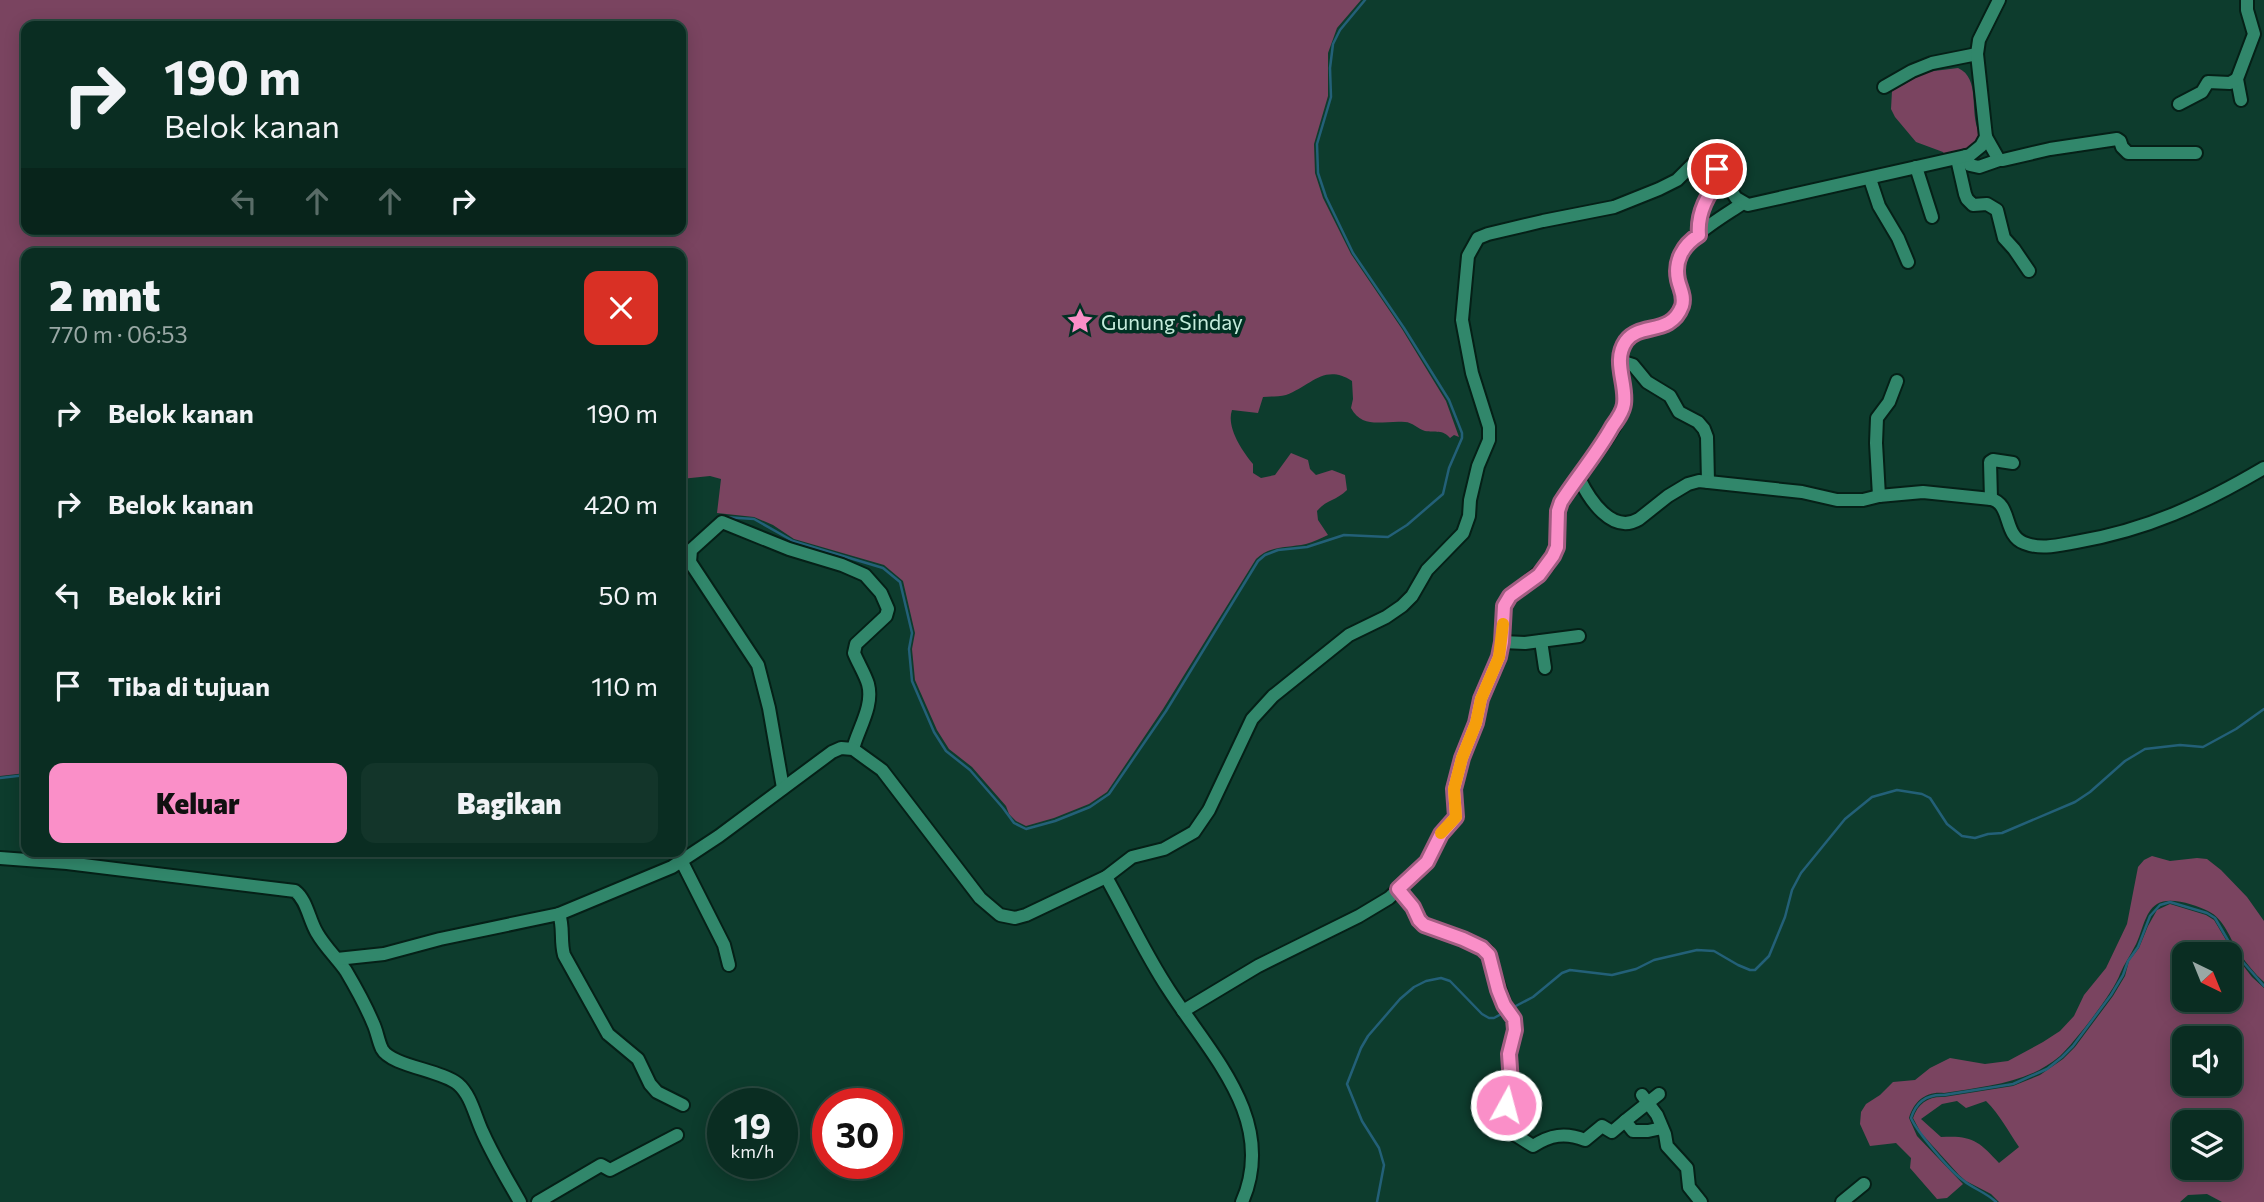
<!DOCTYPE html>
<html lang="id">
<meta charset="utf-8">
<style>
:root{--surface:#0a2d22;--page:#13352a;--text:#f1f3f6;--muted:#99a8a5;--line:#2a4940;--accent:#fa8fc8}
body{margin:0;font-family:Commissioner,sans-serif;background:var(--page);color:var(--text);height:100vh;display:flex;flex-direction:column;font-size:26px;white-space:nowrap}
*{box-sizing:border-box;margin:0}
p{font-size:23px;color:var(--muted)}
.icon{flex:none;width:38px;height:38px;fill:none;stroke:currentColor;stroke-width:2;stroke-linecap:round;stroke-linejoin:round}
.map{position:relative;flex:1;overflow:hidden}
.drawer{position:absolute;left:21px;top:248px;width:665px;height:609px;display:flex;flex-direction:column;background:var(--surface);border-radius:14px;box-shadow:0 4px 18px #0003,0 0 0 2px var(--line)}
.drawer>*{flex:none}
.hud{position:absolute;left:21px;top:21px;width:665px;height:214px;border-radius:14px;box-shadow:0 4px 18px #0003,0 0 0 2px var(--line);background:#0a2d22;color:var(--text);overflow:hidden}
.needle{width:46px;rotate:137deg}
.fabs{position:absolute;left:2172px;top:942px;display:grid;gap:14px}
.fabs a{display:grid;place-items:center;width:70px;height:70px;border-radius:14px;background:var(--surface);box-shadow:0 4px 18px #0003,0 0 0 2px var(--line);font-size:35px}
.speed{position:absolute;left:707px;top:1088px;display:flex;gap:14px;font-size:35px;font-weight:700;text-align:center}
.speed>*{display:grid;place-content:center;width:91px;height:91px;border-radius:50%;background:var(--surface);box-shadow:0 4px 18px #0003,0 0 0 2px var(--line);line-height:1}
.speed small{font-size:18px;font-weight:400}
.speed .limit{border:10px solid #d22;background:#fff;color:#111}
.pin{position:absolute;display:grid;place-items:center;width:60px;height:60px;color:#fff;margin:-30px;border:4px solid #fff;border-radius:50%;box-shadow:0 2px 7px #0007}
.me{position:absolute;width:77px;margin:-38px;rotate:7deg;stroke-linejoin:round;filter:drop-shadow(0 0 5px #0008)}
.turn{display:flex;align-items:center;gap:24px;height:147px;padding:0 28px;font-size:32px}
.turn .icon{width:91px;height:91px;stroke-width:2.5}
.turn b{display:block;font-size:49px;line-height:60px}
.lanes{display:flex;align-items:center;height:66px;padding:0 28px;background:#0003;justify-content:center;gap:35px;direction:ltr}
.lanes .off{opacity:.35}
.round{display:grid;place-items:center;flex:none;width:74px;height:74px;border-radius:14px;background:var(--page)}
.head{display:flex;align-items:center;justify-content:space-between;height:119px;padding:0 28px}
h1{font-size:42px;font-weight:800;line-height:52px}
.primary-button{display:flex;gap:14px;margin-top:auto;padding:14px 28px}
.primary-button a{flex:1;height:80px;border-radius:14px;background:var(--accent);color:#111;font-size:28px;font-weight:800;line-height:80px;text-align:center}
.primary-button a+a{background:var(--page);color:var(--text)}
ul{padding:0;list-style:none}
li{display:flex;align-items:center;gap:21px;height:91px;padding:0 28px}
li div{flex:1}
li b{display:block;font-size:26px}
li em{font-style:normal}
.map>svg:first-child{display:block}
.green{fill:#7a4460;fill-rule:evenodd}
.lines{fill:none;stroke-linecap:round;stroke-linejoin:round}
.stream{stroke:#236078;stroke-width:2.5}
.minor-casing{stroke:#052017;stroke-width:16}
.minor{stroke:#31876b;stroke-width:12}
.route-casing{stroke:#a25d82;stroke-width:18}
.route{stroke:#fa8fc8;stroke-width:12}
.slow{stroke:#f59e0b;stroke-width:12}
.labels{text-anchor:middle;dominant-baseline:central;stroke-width:7;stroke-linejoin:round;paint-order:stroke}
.poi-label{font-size:21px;fill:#c4ebdb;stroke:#003123;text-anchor:start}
</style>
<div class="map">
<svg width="2264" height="1202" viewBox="0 0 2264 1202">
<rect width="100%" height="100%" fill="#0d3c2d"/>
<!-- green -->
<g class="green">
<path d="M 0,0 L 1361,0 L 1337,28 L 1328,53 L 1328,96 L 1314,144 L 1315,173 L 1323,198 L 1351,254 L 1402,329 L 1446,401 L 1459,437 L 1454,435 L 1450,438 C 1443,429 1435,433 1425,431 C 1418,429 1412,422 1405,422 C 1384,420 1363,430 1351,408 L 1353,399 L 1352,381 C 1324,363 1311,386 1286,395 C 1279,397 1271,396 1263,397 L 1258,413 L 1232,410 C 1226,427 1242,451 1253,464 L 1253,473 L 1261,478 L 1275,475 L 1291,453 L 1308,460 L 1310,469 L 1316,475 L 1332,470 L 1345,475 L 1347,490 C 1336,501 1327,499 1317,511 L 1318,520 L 1328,535 C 1321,538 1313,542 1306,544 C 1287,548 1271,545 1256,559 L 1163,709 L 1107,792 L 1089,804 L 1054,818 L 1026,826 L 1016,821 L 1009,814 L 1006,806 L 972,767 L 949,749 L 937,730 L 915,680 L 912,649 L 915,633 L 903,581 L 884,565 L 794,539 L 773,525 L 754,517 L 717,513 L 721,479 L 710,476 L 681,479 L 681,254 L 26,254 L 26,773 L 0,776 ZM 26,26 L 681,26 L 681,229 L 26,229 Z"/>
<path d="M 1958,68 C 1981,78 1969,112 1979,132 C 1975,151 1963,153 1946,157 L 1943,152 L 1916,142 L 1895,117 L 1891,109 L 1892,91 L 1926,72 Z"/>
<path d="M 2152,856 L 2170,861 L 2197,858 L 2207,859 L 2221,870 L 2247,897 L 2264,921 L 2264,982 C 2255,974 2247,964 2240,954 C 2230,940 2225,919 2208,911 C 2195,905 2170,896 2157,904 C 2144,912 2142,934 2135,946 C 2130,956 2124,964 2120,974 C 2114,992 2074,1043 2060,1056 C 2027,1084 1985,1086 1944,1093 C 1926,1091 1914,1101 1909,1118 L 1917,1136 L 1963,1184 L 1947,1198 L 1937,1199 L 1910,1168 L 1911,1158 L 1896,1143 L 1870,1146 L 1860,1124 L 1861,1112 L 1866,1104 L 1880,1095 L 1893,1082 L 1915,1080 L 1930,1068 L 1950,1058 L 1985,1064 L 2008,1061 L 2043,1042 L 2060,1031 L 2074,1016 L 2084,995 L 2106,968 L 2127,924 L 2138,867 L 2144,860 Z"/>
<path d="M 2170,904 L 2206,915 L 2214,920 L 2235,955 L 2252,977 L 2264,988 L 2264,1202 L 2222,1202 L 2207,1194 L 2188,1195 L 2180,1202 L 1999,1202 L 1991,1194 L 1966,1181 L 1959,1175 L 1921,1133 L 1913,1118 C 1918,1103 1929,1096 1944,1097 L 2013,1086 L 2040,1075 L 2063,1059 L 2075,1047 L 2113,996 L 2125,976 L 2129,961 L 2139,948 L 2148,926 L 2157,910 ZM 2184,954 L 2230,954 L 2230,999 L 2184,999 ZM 2184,1038 L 2230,1038 L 2230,1083 L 2184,1083 ZM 1957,1101 L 1966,1108 L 1986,1101 C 2000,1115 2008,1131 2019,1147 L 1999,1163 C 1979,1141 1972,1135 1941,1137 L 1921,1119 L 1942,1104 ZM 2184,1122 L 2230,1122 L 2230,1167 L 2184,1167 Z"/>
</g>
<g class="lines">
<!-- stream -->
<g class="stream">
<polyline points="724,517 754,519 793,541 883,568 900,582 912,633 909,649 912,681 934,732 946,751 970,770 1003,808 1014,823 1026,829 1055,821 1090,807 1109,794 1166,711 1258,561 1265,555 1278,550 1307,547 1344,535 1388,537 1407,525 1443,494 1449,468 1462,438 1462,433 1449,400 1404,328 1353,253 1326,197 1318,173 1317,144 1331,97 1330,68 1333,44 1340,30 1365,0"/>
<polyline points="0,778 26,775"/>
<polyline points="1512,1008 1533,997 1562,973 1570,970 1612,975 1636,969 1654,960 1697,950 1714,951 1738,965 1750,970 1755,970 1769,956 1785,917 1792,890 1801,873 1845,819 1872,797 1897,790 1922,794 1930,798 1947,824 1962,836 1975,838 1988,834 2002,833 2075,802 2090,792 2125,761 2145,749 2180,745 2203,747 2236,729 2264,709"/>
<polyline points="1377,1202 1384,1165 1379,1148 1362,1121 1347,1084 1361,1048 1368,1036 1400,999 1414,987 1426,981 1441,978 1450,981 1482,1014 1489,1018 1494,1018 1503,1013"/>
<path d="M 1996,1202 C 1987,1193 1974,1189 1964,1181 C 1951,1172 1917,1132 1911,1118 C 1916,1102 1927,1094 1944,1095 L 2013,1084 L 2047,1069 L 2062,1057 L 2073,1046 L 2111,995 L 2123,975 L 2128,961 L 2138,947 L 2150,916 L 2160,905 L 2170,902 L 2207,913 L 2215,918 L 2236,954 L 2264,986"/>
</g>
<defs>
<g id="minor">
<polyline points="1884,87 1912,71 1932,63 1977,54"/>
<polyline points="2241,100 2237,79 2254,34 2247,10 2247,0"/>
<polyline points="2179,104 2202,92 2208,82 2230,83 2237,79"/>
<polyline points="1986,137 1999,160 2003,160 2050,149 2117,139 2120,141 2122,147 2128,153 2196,153"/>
<polyline points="1966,156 1970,165 1979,167 1999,160"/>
<polyline points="1957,159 1965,194 1967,199 1973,205 1987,204 1997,210 2004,238 2014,249 2029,271"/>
<polyline points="1916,167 1932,217"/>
<polyline points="1870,179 1879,206 1898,238 1908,262"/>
<path d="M 1699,235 C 1698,213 1708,193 1722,177"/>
<polyline points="1620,361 1633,365 1647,382 1670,396 1679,412 1698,422 1704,429 1707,437 1708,482"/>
<path d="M 1579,478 C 1589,463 1622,421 1624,405 C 1628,385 1611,362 1626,341 C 1641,320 1671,340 1683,300 C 1681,288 1677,278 1677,267 C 1679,240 1723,217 1743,203"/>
<polyline points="1879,496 1876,443 1877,418 1889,402 1897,381"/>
<polyline points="1991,499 1990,462 1993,460 2013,463"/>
<polyline points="1541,641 1545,668"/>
<polyline points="1502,642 1525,643 1579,636"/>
<path d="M 783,788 L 769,708 L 758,665 L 690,562 L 691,550 L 722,522 L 789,549 L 842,565 L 865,575 L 881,593 L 888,609 L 886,616 L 856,644 L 854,653 C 858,663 865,674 868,684 C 874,706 858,729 853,749"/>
<path d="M 0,858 L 67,863 L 295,891 C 307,900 309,920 317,933 C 325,947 337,958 346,971 C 356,988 366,1006 373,1023 C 377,1031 378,1041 382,1049 C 391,1066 441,1070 458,1084 C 471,1095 475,1116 482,1131 C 493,1156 507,1179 520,1202"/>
<polyline points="682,862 724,945 729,965"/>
<path d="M 1106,877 C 1127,914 1145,954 1169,990 C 1210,1054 1278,1120 1242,1202"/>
<path d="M 1398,889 L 1413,907 L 1419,920 L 1424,925 L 1463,939 L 1487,951 L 1505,1005 L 1514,1019 L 1515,1030 L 1509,1054 L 1511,1083 L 1501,1125 L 1503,1127 L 1533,1146 C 1550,1135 1565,1132 1585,1140 L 1602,1126 L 1612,1132 L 1625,1121"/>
<path d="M 559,914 C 564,928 560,940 564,955 L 608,1034 L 638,1059 L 650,1084 L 657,1092 L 683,1105"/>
<polyline points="337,959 384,954 440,939 559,914 672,867 719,836 832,752 841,748 853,749 882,770 980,898 1000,915 1015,918 1026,915 1106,877 1132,857 1164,849 1194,832 1209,810 1252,719 1273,696 1349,635 1386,617 1402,606 1412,596 1427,570 1463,533 1469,516 1470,500 1478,466 1489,440 1489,427 1472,373 1462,320 1468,256 1478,238 1488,234 1543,221 1614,207 1659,189 1677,180 1692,165 1703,163 1710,164 1717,169 1736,198 1748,205 1970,155 1981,146 1986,137 1977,54 1979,40 1999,0"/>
<path d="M 1183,1011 L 1258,966 L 1359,916 L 1389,898 L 1427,862 L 1441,833 L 1456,817 L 1454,789 L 1462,758 L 1476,723 L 1481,699 L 1499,657 L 1502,642 L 1504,606 L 1511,596 L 1548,565 L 1557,547 L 1558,511 L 1566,494 L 1579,478 C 1589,499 1612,535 1639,519 L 1668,496 L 1688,484 L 1699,481 L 1802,492 L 1837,500 L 1863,500 L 1879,496 L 1923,492 L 1991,499 C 2012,504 2003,535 2024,543 C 2041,550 2059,545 2076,542 C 2147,530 2203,504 2264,468"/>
<polyline points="1659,1094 1625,1121 1633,1131 1648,1131 1662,1128"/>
<polyline points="1642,1095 1657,1115 1665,1134 1667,1146 1687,1168 1689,1187 1701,1202"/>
<polyline points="538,1202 601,1165 610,1170 677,1135"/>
<polyline points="1842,1202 1864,1184"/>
</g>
</defs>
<!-- minor casing -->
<use href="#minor" class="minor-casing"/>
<!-- minor -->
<use href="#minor" class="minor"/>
</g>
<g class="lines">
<defs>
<path id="route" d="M 1506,1105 L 1511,1083 L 1509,1054 L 1515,1030 L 1514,1019 L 1504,1005 L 1498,990 L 1489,955 L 1482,948 L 1463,939 L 1424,925 L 1419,920 L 1413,907 L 1398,889 L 1427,862 L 1441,834 L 1456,817 L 1454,789 L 1462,758 L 1476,723 L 1481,699 L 1499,657 L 1502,642 L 1504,606 L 1510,596 L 1539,575 L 1553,556 L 1557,547 L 1558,511 L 1561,502 C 1577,477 1597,454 1612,427 C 1617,420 1623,412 1624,404 C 1627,383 1612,361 1626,341 C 1640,322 1671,336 1682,306 C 1685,296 1680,289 1678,280 C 1674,261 1683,245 1699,235 C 1697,213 1708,193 1722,177 L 1717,169"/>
</defs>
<!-- route casing -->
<use href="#route" class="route-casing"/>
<!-- route -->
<use href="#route" class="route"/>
<!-- slow -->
<polyline class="slow" points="1441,833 1456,817 1454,789 1462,758 1476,723 1481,699 1499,657 1503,624"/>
</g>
<!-- icons -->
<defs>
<symbol id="sight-bare" viewBox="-9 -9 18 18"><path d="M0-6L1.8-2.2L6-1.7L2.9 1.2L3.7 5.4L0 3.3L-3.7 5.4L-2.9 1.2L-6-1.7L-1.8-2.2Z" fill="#fa8fc8" stroke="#003123" stroke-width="2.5" paint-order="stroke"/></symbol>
</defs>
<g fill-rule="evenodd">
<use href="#sight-bare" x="1061" y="302" width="38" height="38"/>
</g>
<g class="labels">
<!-- poi labels -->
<g class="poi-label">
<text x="1101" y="321">Gunung Sinday</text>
</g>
</g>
</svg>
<div class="fabs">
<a><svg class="needle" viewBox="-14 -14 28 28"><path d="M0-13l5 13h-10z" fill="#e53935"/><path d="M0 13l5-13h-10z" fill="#99a8a5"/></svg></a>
<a><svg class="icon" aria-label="sound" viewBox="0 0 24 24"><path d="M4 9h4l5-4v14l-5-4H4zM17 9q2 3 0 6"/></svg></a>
<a><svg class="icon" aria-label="layers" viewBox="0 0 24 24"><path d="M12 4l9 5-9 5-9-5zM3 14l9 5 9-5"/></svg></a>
</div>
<div class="speed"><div>19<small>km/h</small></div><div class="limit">30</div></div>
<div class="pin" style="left:1717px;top:169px;background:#d93025"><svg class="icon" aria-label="arrive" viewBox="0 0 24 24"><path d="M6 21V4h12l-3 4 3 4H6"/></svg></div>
<svg class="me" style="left:1506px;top:1105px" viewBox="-20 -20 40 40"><circle r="17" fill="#fa8fc8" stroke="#fff" stroke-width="3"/><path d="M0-11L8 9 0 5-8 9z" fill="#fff"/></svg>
<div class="hud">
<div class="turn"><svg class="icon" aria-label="right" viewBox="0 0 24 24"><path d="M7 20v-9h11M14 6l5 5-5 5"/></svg><div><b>190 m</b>Belok kanan</div></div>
<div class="lanes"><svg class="icon off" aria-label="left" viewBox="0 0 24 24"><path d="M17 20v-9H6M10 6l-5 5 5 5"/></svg><svg class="icon off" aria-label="ahead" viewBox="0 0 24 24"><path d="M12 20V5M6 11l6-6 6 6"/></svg><svg class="icon off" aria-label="ahead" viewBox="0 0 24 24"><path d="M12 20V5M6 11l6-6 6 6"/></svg><svg class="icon" aria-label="right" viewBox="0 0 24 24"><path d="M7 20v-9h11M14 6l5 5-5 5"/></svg></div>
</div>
<section class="drawer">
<div class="head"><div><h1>2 mnt</h1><p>770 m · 06:53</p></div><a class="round" style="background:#d93025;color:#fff"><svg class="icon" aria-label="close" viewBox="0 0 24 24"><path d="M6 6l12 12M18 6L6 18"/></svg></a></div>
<ul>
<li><svg class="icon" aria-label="right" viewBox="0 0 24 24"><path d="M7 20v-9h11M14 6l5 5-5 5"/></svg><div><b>Belok kanan</b></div><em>190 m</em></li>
<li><svg class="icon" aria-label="right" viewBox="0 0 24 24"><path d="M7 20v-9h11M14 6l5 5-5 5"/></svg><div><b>Belok kanan</b></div><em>420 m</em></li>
<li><svg class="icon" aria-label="left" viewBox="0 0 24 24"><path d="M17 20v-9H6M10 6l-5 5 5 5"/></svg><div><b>Belok kiri</b></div><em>50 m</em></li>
<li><svg class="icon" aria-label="arrive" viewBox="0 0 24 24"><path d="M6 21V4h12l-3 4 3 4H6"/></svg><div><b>Tiba di tujuan</b></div><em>110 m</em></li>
</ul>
<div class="primary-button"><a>Keluar</a><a>Bagikan</a></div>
</section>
</div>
